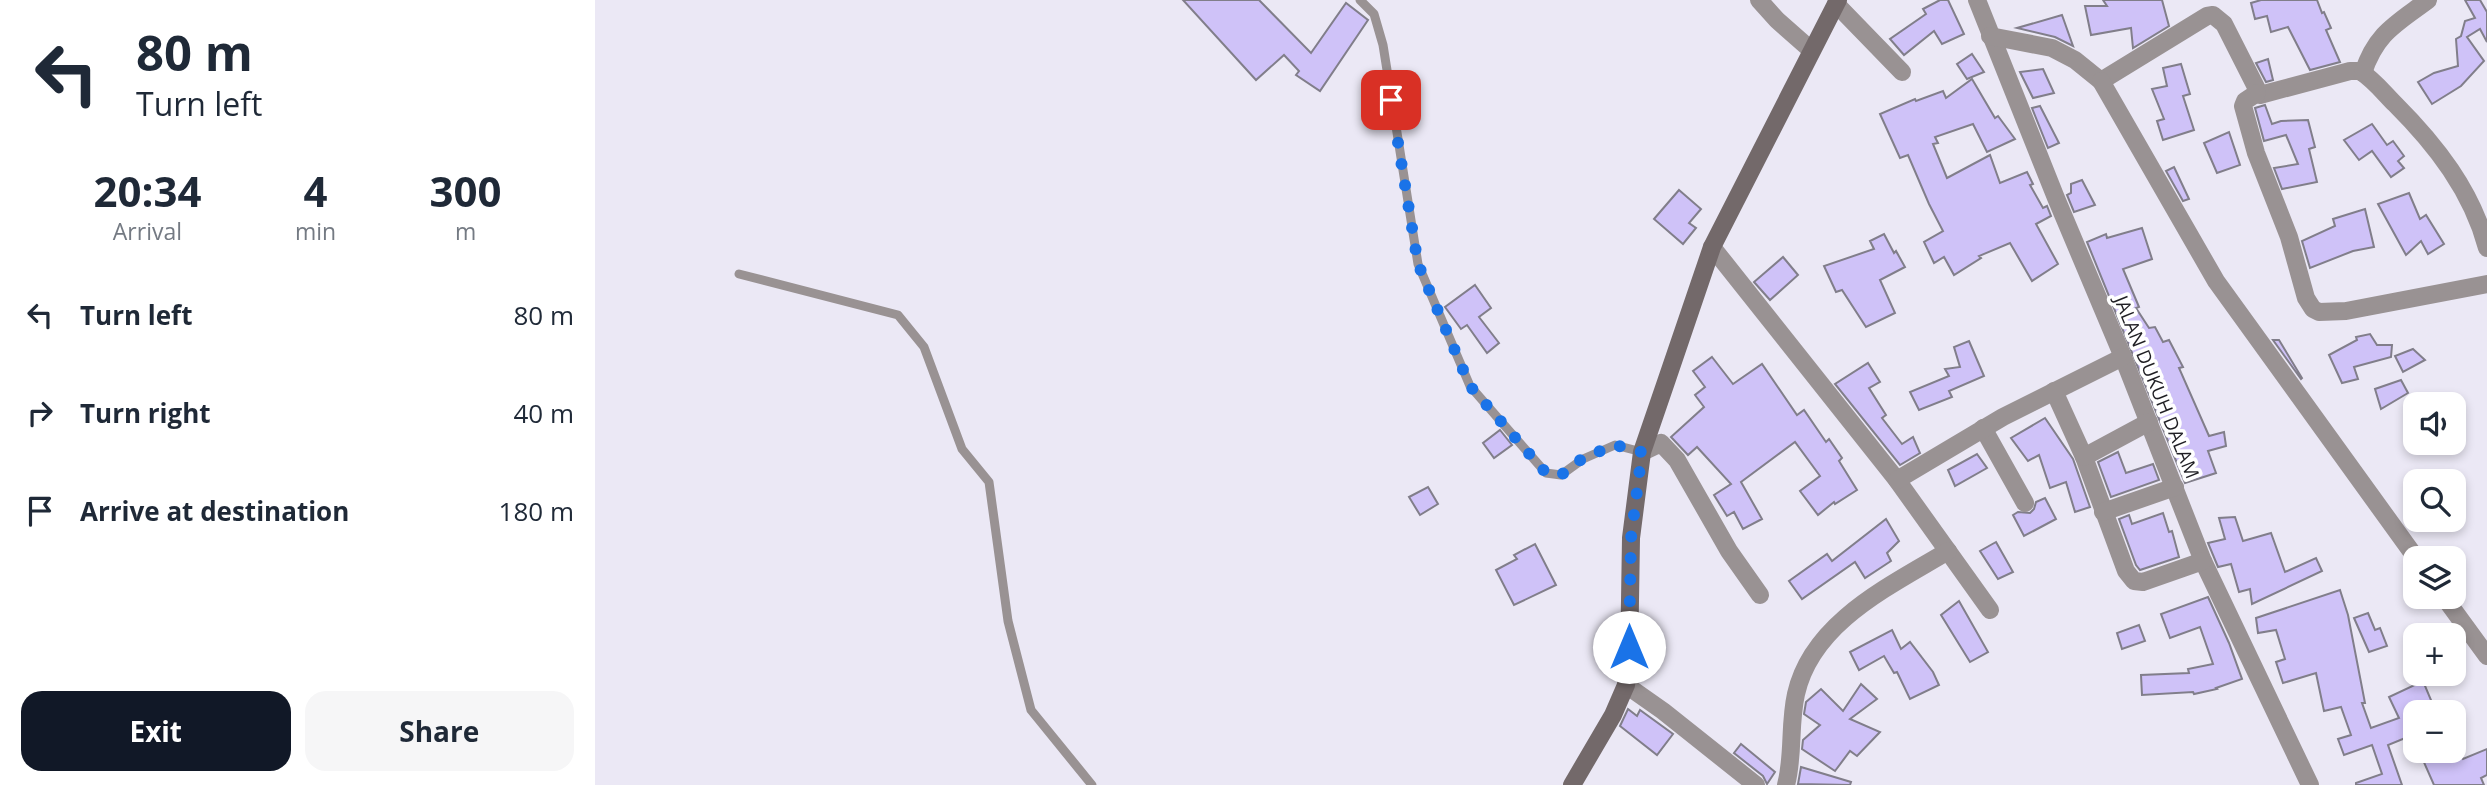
<!DOCTYPE html>
<meta charset="utf-8">
<style>
:root{--surface:#fff;--page:#f6f6f7;--text:#1f2937;--muted:#747a83;--accent:#111827}
body{margin:0;font-family:"Open Sans",sans-serif;background:var(--page);color:var(--text);height:100vh;display:flex;flex-direction:column;font-size:26px;white-space:nowrap}
*{box-sizing:border-box;margin:0}
p{font-size:23px;color:var(--muted)}
.icon{flex:none;width:38px;height:38px;fill:none;stroke:currentColor;stroke-width:2;stroke-linecap:round;stroke-linejoin:round}
.map{position:relative;flex:1;overflow:hidden}
.drawer{display:flex;flex-direction:column;background:var(--surface);width:595px}
.drawer>*{flex:none}
.hud{background:#fff;color:var(--text);overflow:hidden}
.tools{position:absolute;left:1808px;top:392px;display:grid;gap:14px}
.tools a{display:grid;place-items:center;width:63px;height:63px;border-radius:14px;background:var(--surface);box-shadow:0 4px 10px #0003;font-size:35px}
.pin{position:absolute;display:grid;place-items:center;width:60px;height:60px;color:#fff;margin:-30px;border-radius:14px;box-shadow:0 4px 10px #0006}
.me{position:absolute;width:77px;margin:-38px;rotate:0deg;stroke-linejoin:round;filter:drop-shadow(0 0 5px #0008)}
.turn{display:flex;align-items:center;gap:24px;height:147px;padding:0 21px;font-size:32px}
.turn .icon{width:91px;height:91px;stroke-width:2.5}
.turn b{display:block;font-size:49px;line-height:60px}
.eta{display:flex;justify-content:space-evenly;align-items:center;height:119px;text-align:center}
.eta b{font-size:42px;font-weight:700;line-height:49px}
.primary-button{display:flex;gap:14px;margin-top:auto;padding:14px 21px}
.primary-button a{flex:1;height:80px;border-radius:21px;background:var(--accent);color:#fff;font-size:28px;font-weight:700;line-height:80px;text-align:center}
.primary-button a+a{background:var(--page);color:var(--text)}
ul{padding:0;list-style:none}
li{display:flex;align-items:center;gap:21px;height:98px;padding:0 21px}
li div{flex:1}
li b{display:block;font-size:26px}
li em{font-style:normal}
main{display:flex;flex:1;min-height:0}
.map>svg:first-child{display:block}
.building{fill:#cfc2f8;stroke:#817e8a;stroke-width:2}
.lines{fill:none;stroke-linecap:round;stroke-linejoin:round}
.lane{stroke:#999293;stroke-width:9}
.street{stroke:#999293;stroke-width:18}
.secondary{stroke:#73696a;stroke-width:18}
.route{stroke:#1a73e8;stroke-width:12;stroke-dasharray:0 21.6}
.labels{text-anchor:middle;dominant-baseline:central;stroke-width:7;stroke-linejoin:round;paint-order:stroke}
.street-label{font-size:19px;fill:#1f1e23;stroke:#fff}
</style>
<main>
<section class="drawer">
<div class="hud">
<div class="turn"><svg class="icon" aria-label="left" viewBox="0 0 24 24"><path d="M17 20v-9H6M10 6l-5 5 5 5"/></svg><div><b>80 m</b>Turn left</div></div>
</div>
<div class="eta">
<div><b>20:34</b><p>Arrival</p></div>
<div><b>4</b><p>min</p></div>
<div><b>300</b><p>m</p></div>
</div>
<ul>
<li><svg class="icon" aria-label="left" viewBox="0 0 24 24"><path d="M17 20v-9H6M10 6l-5 5 5 5"/></svg><div><b>Turn left</b></div><em>80 m</em></li>
<li><svg class="icon" aria-label="right" viewBox="0 0 24 24"><path d="M7 20v-9h11M14 6l5 5-5 5"/></svg><div><b>Turn right</b></div><em>40 m</em></li>
<li><svg class="icon" aria-label="arrive" viewBox="0 0 24 24"><path d="M6 21V4h12l-3 4 3 4H6"/></svg><div><b>Arrive at destination</b></div><em>180 m</em></li>
</ul>
<div class="primary-button"><a>Exit</a><a>Share</a></div>
</section>
<div class="map">
<svg width="1892" height="785" viewBox="0 0 1892 785">
<rect width="100%" height="100%" fill="#ebe8f5"/>
<!-- building -->
<g class="building">
<polygon points="588,0 664,0 716,53 751,3 773,20 725,91 701,75 704,71 689,55 661,80"/>
<polygon points="1345,0 1353,0 1369,34 1347,44 1339,31 1309,55 1295,39 1331,14 1328,9"/>
<polygon points="1508,0 1567,0 1574,26 1538,48 1536,28 1496,35 1490,6 1512,6"/>
<polygon points="1666,0 1722,0 1727,13 1729,12 1736,28 1731,30 1745,62 1715,70 1693,27 1676,32 1672,16 1660,19 1656,3"/>
<polygon points="1870,0 1885,0 1892,12 1892,42 1885,29 1872,37 1889,61 1866,86 1837,104 1823,82 1839,73 1863,66 1861,39 1866,36 1870,21 1880,18"/>
<polygon points="1467,15 1478,46 1460,37 1422,28"/>
<polygon points="1377,54 1389,72 1372,79 1362,64"/>
<polygon points="1673,59 1678,80 1671,82 1661,63"/>
<polygon points="1586,64 1595,94 1588,96 1599,130 1568,140 1562,121 1569,119 1557,89 1572,86 1568,68"/>
<polygon points="1448,69 1459,93 1438,98 1425,72"/>
<polygon points="1377,79 1400,118 1403,116 1420,139 1392,152 1378,124 1340,137 1343,143 1338,144 1352,178 1395,155 1405,183 1432,172 1438,184 1435,185 1448,208 1452,206 1456,216 1441,224 1463,264 1437,281 1415,243 1384,256 1386,258 1359,275 1349,257 1339,263 1329,242 1348,231 1334,204 1313,155 1305,158 1285,114 1320,99 1321,101 1348,91 1351,98"/>
<polygon points="1670,105 1677,124 1686,121 1713,120 1720,147 1714,149 1722,182 1687,189 1679,168 1703,164 1691,135 1669,141 1660,108"/>
<polygon points="1445,106 1464,143 1453,148 1437,108"/>
<polygon points="1777,124 1792,145 1798,141 1809,156 1803,161 1809,168 1796,177 1777,151 1764,160 1749,140"/>
<polygon points="1634,132 1645,165 1622,173 1609,143"/>
<polygon points="1579,167 1594,199 1588,201 1571,171"/>
<polygon points="1487,180 1500,205 1479,212 1472,195 1476,193 1476,184"/>
<polygon points="1084,190 1106,209 1094,223 1101,228 1088,244 1059,219"/>
<polygon points="1814,193 1825,219 1831,215 1849,244 1833,254 1826,241 1811,255 1783,204"/>
<polygon points="1770,209 1779,247 1758,251 1715,268 1707,241 1740,226 1738,219"/>
<polygon points="1547,228 1557,259 1528,269 1544,307 1541,308 1554,328 1560,327 1568,342 1574,340 1588,367 1584,368 1614,436 1629,432 1631,446 1613,451 1621,473 1590,483 1492,242 1511,234 1512,238"/>
<polygon points="1289,234 1299,253 1301,251 1310,267 1285,280 1300,313 1271,327 1247,290 1241,292 1229,266 1279,249 1275,241"/>
<polygon points="1188,257 1203,275 1175,300 1159,282"/>
<polygon points="880,285 896,308 884,317 904,343 892,353 872,325 866,329 850,307"/>
<polygon points="1775,334 1782,345 1797,345 1796,357 1759,367 1763,379 1747,383 1734,355 1762,340 1761,337"/>
<polygon points="1678,340 1684,340 1707,378 1706,379"/>
<polygon points="1374,341 1389,376 1354,391 1357,397 1324,410 1315,392 1354,376 1350,369 1365,367 1359,347"/>
<polygon points="1818,349 1830,360 1808,372 1800,356"/>
<polygon points="1117,357 1138,384 1167,364 1202,415 1209,410 1231,442 1234,439 1247,458 1244,461 1262,490 1240,504 1239,502 1223,515 1205,491 1225,476 1200,442 1146,482 1167,519 1148,529 1139,512 1132,516 1119,495 1136,484 1102,447 1093,455 1076,437 1109,407 1100,395 1110,387 1098,371"/>
<polygon points="1273,363 1285,382 1274,388 1291,415 1287,418 1307,444 1318,437 1325,453 1305,465 1240,384"/>
<polygon points="1806,380 1813,393 1786,409 1780,389"/>
<polygon points="1450,418 1478,459 1495,507 1480,512 1471,482 1455,488 1444,455 1433,461 1416,438"/>
<polygon points="905,430 917,445 899,458 888,443"/>
<polygon points="1523,452 1531,473 1558,464 1564,480 1516,497 1503,462"/>
<polygon points="1382,454 1392,468 1360,486 1353,470"/>
<polygon points="833,487 843,504 825,515 814,497"/>
<polygon points="1450,498 1461,519 1429,536 1418,515 1423,512 1435,513 1439,509 1441,502"/>
<polygon points="1568,513 1574,532 1577,531 1584,557 1545,570 1541,565 1524,519 1534,515 1537,524"/>
<polygon points="1640,517 1648,541 1676,533 1690,572 1721,558 1727,571 1657,604 1655,589 1644,592 1636,564 1623,567 1613,543 1630,539 1624,518"/>
<polygon points="1291,519 1304,541 1292,553 1296,561 1270,578 1260,562 1207,599 1194,581 1232,554 1237,561"/>
<polygon points="1401,542 1418,572 1403,579 1385,551"/>
<polygon points="940,544 961,585 919,605 901,570 922,559 919,555"/>
<polygon points="1745,590 1753,615 1770,703 1767,703 1776,728 1804,718 1794,697 1828,681 1841,712 1820,712 1820,734 1793,745 1807,785 1761,785 1761,783 1787,774 1777,745 1749,755 1743,739 1756,735 1746,707 1729,711 1721,673 1688,683 1681,662 1690,659 1681,630 1663,633 1661,618"/>
<polygon points="1613,597 1634,643 1647,679 1621,688 1622,689 1599,694 1598,692 1547,695 1546,675 1594,673 1593,669 1618,664 1605,627 1575,638 1566,614"/>
<polygon points="1364,601 1393,652 1375,662 1346,615"/>
<polygon points="1773,613 1780,630 1785,628 1792,646 1774,652 1759,618"/>
<polygon points="1544,625 1550,641 1527,649 1522,633"/>
<polygon points="1297,630 1306,649 1315,642 1338,672 1344,685 1315,699 1302,672 1299,673 1289,656 1264,670 1255,652"/>
<polygon points="1266,684 1282,699 1255,719 1285,732 1262,756 1255,751 1240,771 1207,749 1208,740 1225,725 1209,714 1211,702 1226,689 1248,711"/>
<polygon points="1033,709 1042,716 1045,710 1078,734 1062,755 1025,726"/>
<polygon points="1146,744 1180,772 1172,784 1168,776 1139,753"/>
<polygon points="1892,749 1892,775 1886,778 1889,785 1839,785 1824,751 1864,751 1868,759"/>
<polygon points="1206,767 1256,782 1255,785 1203,784"/>
</g>
<g class="lines">
<!-- lane -->
<g class="lane">
<polyline points="765,0 779,14 788,45 823,264 875,386 951,473 966,475 988,459 1020,445 1047,452"/>
<polyline points="144,274 303,315 329,347 367,449 394,482 413,621 436,710 497,785"/>
</g>
<!-- street -->
<g class="street">
<polyline points="1164,0 1182,20 1216,50"/>
<polyline points="1382,0 1461,198 1528,357 1608,561 1715,785"/>
<polyline points="1241,4 1307,72"/>
<path d="M 1395,36 L 1457,48 L 1480,60 L 1506,81 L 1612,16 L 1618,15 L 1629,24 L 1665,95 L 1755,71 L 1765,71 C 1779,80 1789,93 1800,104 C 1841,145 1877,191 1892,248"/>
<path d="M 1768,73 C 1781,33 1801,24 1833,0"/>
<polyline points="1506,81 1621,281 1821,558"/>
<polyline points="1662,93 1650,101 1648,106 1661,153 1694,237 1711,298 1718,309 1724,312 1751,311 1892,284"/>
<polyline points="1117,247 1302,480 1395,610"/>
<polyline points="1459,391 1489,457 1531,571 1539,581 1548,582 1608,561"/>
<polyline points="1388,428 1430,503"/>
<polyline points="1047,452 1066,443 1082,460 1134,551 1165,595"/>
<polyline points="1489,457 1554,422"/>
<polyline points="1302,480 1408,417 1528,357"/>
<polyline points="1508,512 1580,487"/>
<polyline points="1849,597 1892,656"/>
<polyline points="1031,685 1068,711 1161,785"/>
<path d="M 1191,785 C 1199,755 1194,725 1201,694 C 1217,622 1295,586 1353,551"/>
</g>
<!-- secondary -->
<polyline class="secondary" points="977,785 1018,715 1031,685 1034,663 1036,538 1047,452 1071,382 1117,247 1243,0"/>
</g>
<g class="lines">
<!-- route -->
<polyline class="route" points="796,100 823,264 875,386 951,473 966,475 988,458 1020,445 1047,452 1036,538 1034,647"/>
</g>
<g class="labels">
<!-- street labels -->
<g class="street-label">
<text transform="translate(1562 387) rotate(68)">JALAN DUKUH DALAM</text>
</g>
</g>
</svg>
<div class="tools">
<a><svg class="icon" aria-label="sound" viewBox="0 0 24 24"><path d="M4 9h4l5-4v14l-5-4H4zM17 9q2 3 0 6"/></svg></a>
<a><svg class="icon" aria-label="search" viewBox="0 0 24 24"><circle cx="10" cy="10" r="6"/><path d="M15 15l6 6"/></svg></a>
<a><svg class="icon" aria-label="layers" viewBox="0 0 24 24"><path d="M12 4l9 5-9 5-9-5zM3 14l9 5 9-5"/></svg></a>
<a>+</a>
<a>−</a>
</div>
<div class="pin" style="left:796px;top:100px;background:#d93025"><svg class="icon" aria-label="arrive" viewBox="0 0 24 24"><path d="M6 21V4h12l-3 4 3 4H6"/></svg></div>
<svg class="me" style="left:1034px;top:647px" viewBox="-20 -20 40 40"><circle r="19" fill="#fff"/><path d="M0-13L10 11 0 6-10 11z" fill="#1a73e8"/></svg>
</div>
</main>
